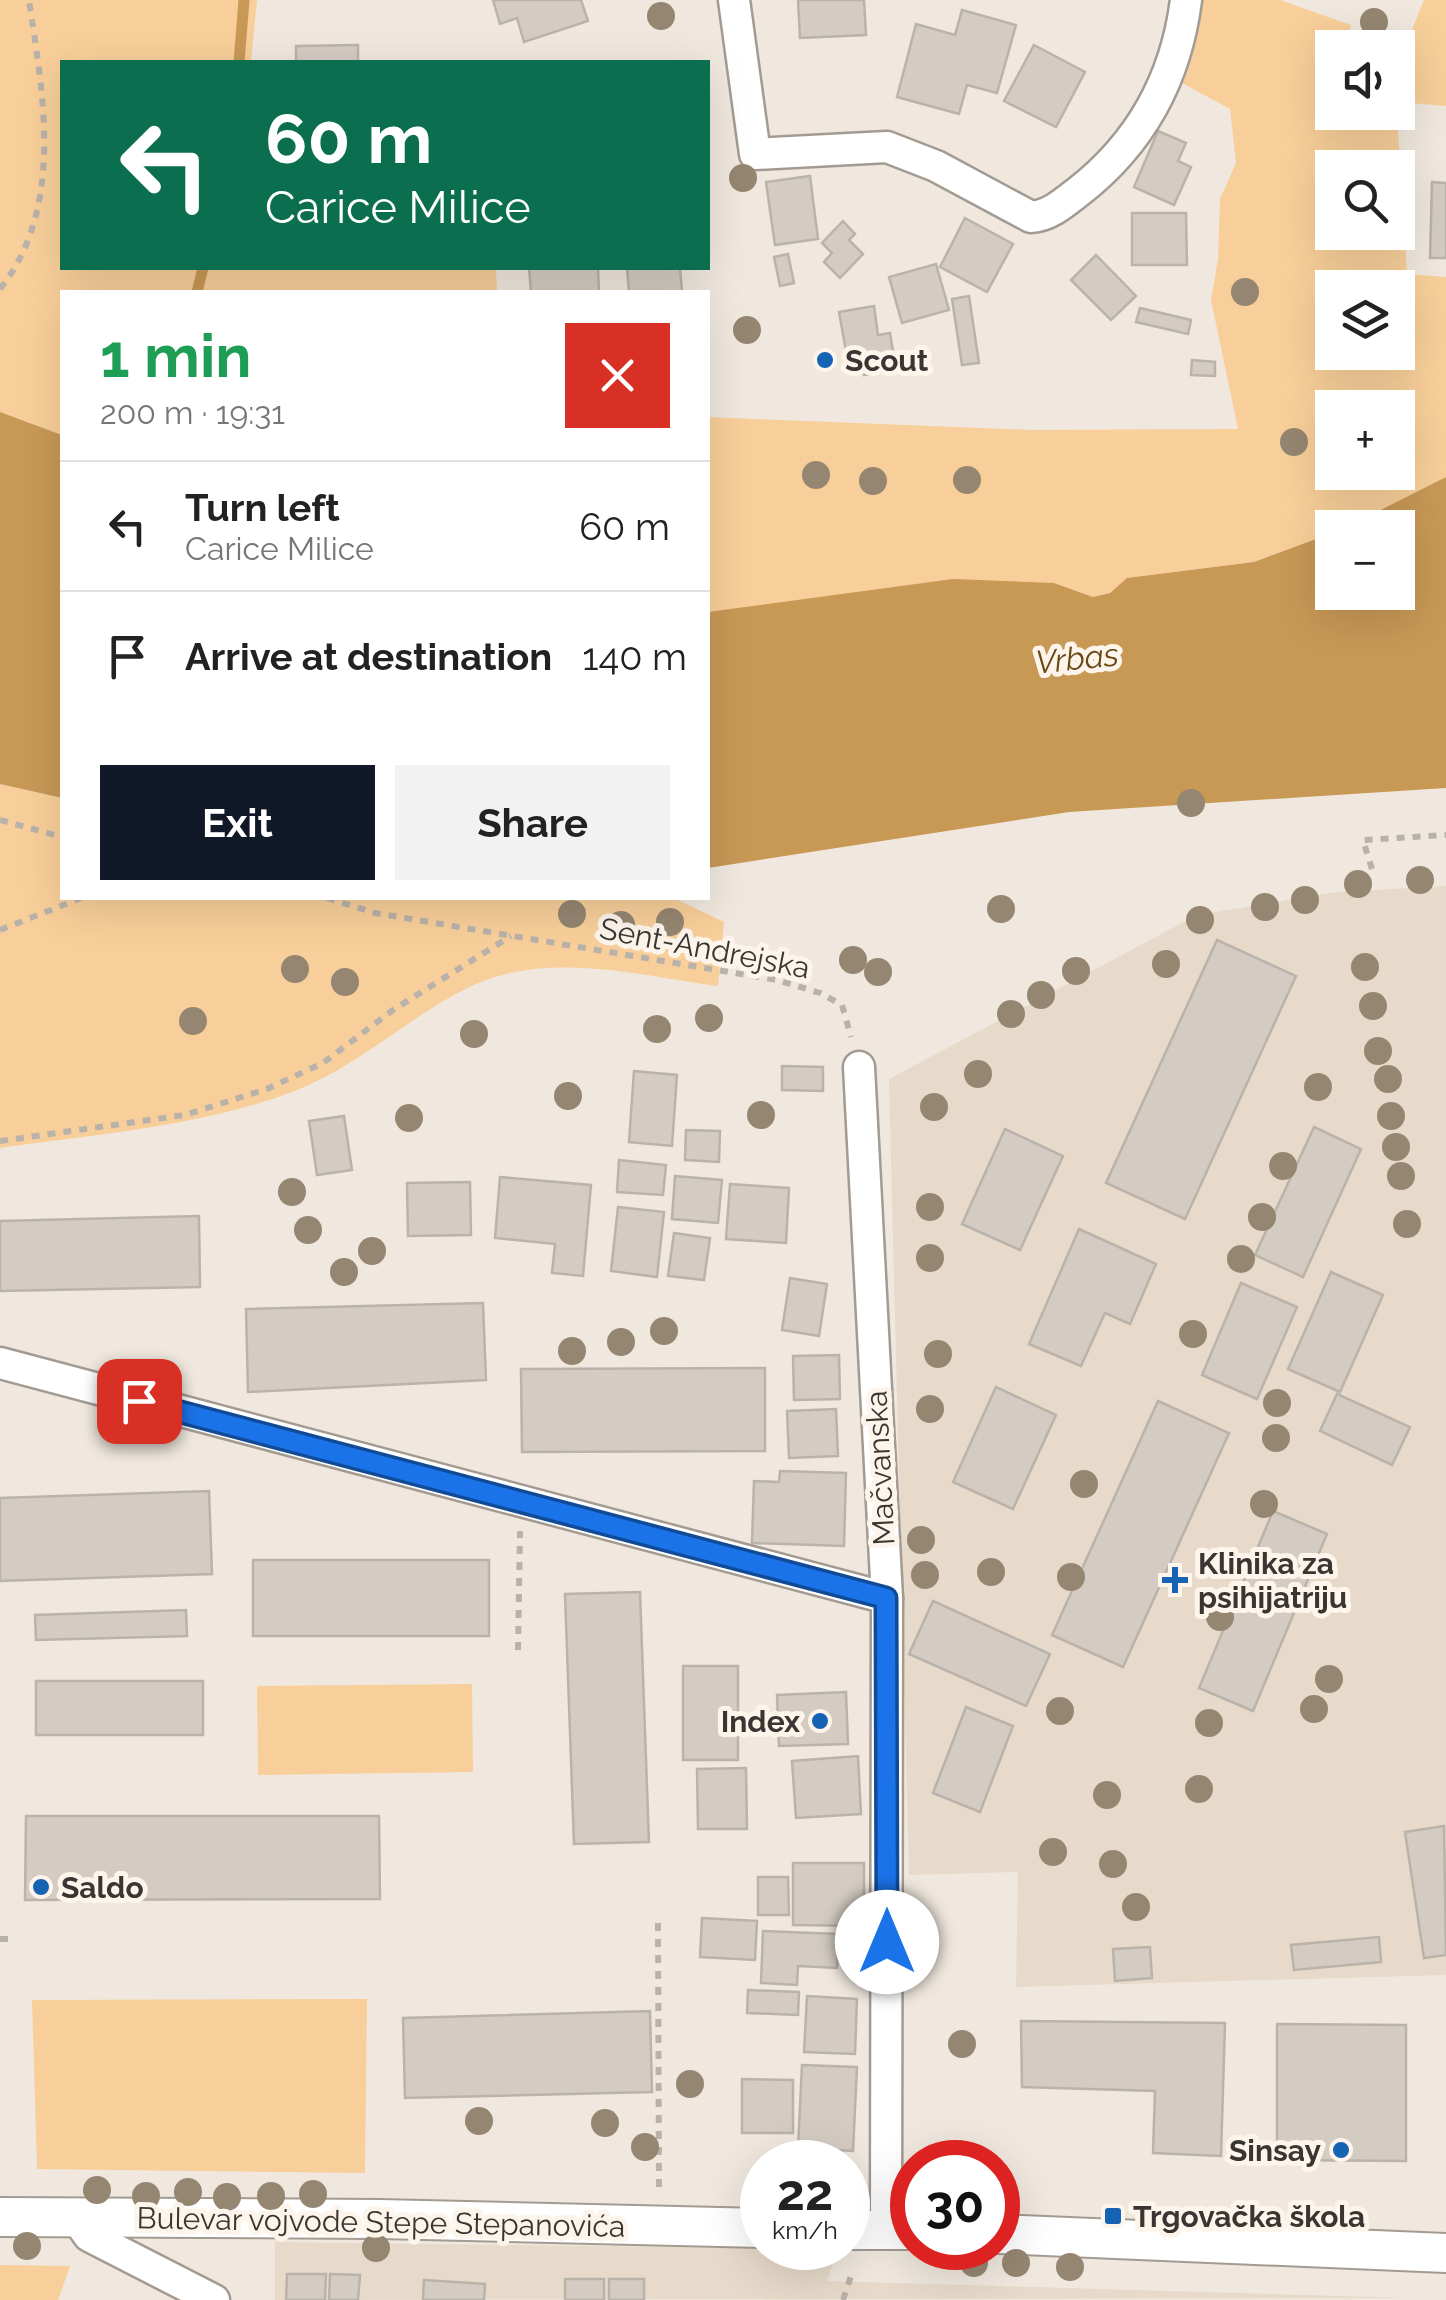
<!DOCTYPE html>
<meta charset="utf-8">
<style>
:root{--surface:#fff;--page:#f2f2f2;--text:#222;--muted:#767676;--line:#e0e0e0;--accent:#111827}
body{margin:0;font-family:Raleway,sans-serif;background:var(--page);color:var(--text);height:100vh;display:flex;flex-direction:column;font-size:38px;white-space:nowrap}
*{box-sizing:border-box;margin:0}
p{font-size:32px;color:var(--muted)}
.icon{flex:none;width:55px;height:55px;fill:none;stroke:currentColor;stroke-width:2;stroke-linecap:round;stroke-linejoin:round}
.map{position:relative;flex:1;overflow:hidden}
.side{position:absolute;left:60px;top:290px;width:650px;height:610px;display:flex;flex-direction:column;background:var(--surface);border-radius:0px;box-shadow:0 10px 40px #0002}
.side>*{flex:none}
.top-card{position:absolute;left:60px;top:60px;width:650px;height:210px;border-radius:0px;box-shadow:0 10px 40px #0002;background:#0b6e4f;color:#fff;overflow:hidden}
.tools{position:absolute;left:1315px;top:30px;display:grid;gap:20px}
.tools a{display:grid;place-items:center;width:100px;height:100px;border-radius:0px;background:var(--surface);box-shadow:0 10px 40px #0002;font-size:50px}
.speed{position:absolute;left:740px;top:2140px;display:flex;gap:20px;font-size:50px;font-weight:700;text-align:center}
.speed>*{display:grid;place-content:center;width:130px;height:130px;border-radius:50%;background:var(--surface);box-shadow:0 10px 40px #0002;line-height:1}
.speed small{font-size:25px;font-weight:400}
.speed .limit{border:15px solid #d22;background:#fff;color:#111}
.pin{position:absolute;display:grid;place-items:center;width:85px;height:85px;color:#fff;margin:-42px;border-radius:20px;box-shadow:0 5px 15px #0006}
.me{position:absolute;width:110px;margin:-55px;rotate:0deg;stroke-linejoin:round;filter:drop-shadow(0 0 8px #0008)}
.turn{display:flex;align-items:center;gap:35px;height:210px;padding:0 40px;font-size:45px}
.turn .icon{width:130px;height:130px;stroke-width:2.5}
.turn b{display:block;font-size:70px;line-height:85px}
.round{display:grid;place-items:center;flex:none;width:105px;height:105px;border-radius:0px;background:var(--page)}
.summary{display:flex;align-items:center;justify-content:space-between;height:170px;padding:0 40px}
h1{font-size:60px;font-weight:700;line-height:75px;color:#1e9e55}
.cta{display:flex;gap:20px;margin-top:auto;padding:20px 40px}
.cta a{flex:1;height:115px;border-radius:0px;background:var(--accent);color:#fff;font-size:40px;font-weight:700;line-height:115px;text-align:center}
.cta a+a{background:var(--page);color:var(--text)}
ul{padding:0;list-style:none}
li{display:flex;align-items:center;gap:30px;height:130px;padding:0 40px;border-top:2px solid var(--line)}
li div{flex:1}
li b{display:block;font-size:38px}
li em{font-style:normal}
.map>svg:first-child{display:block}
.built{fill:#e7daca}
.green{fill:#f8cf9a;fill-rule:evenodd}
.water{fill:#c89855}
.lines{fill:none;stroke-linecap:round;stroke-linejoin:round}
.stream{stroke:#c89855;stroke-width:11}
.building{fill:#d4ccc3;stroke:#bab3a9;stroke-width:2.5}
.minor-casing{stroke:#a39b92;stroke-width:35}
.tertiary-casing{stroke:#a39b92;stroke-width:42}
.path{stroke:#b9b2aa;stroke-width:6;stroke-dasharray:8 8;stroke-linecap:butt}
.minor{stroke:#fff;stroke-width:30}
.tertiary{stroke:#fff;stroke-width:38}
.tree{fill:#958671}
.route-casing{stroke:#114b97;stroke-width:25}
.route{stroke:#1a73e8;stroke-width:18}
.poi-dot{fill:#1563b2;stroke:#fdf5eb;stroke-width:4}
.labels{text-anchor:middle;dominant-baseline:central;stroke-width:10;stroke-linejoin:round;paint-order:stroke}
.poi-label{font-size:30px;font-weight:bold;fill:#393532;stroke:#fdf5eb;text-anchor:start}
.street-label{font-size:30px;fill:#393532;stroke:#fdf5eb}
.water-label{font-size:32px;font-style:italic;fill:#694815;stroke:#fdf5eb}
</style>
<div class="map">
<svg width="1446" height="2300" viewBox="0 0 1446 2300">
<rect width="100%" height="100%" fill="#f0e8de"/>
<!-- built -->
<g class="built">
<polygon points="1446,886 1446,1975 1016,1987 1018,1872 909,1875 889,1079 1197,915 1337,892"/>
<polygon points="275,2242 838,2249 827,2281 1411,2298 275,2300"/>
</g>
<!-- green -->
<g class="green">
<polygon points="0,0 257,0 251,62 62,62 62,268 496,268 497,292 62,292 62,435 0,412"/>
<path d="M 1194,0 L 1280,0 L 1351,25 L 1346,47 L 1332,48 L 1332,112 L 1397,113 L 1407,274 L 1446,277 L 1446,477 L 1353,525 L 1332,528 L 1332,533 L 1254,562 L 1128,578 L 1110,593 L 1093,597 L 1054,583 L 708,612 L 708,417 L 1033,430 L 1238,429 L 1211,300 L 1218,259 L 1220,199 L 1236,163 L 1230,109 L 1182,83 ZM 1332,168 L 1398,168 L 1398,232 L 1332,232 ZM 1332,288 L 1398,288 L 1398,352 L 1332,352 ZM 1332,408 L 1398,408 L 1398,472 L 1332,472 Z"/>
<polygon points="1424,0 1446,0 1446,106 1398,102 1411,32"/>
<path d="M 0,784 L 62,798 L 62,898 L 674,898 L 724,922 L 718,986 C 642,976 550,951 476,984 C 412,1013 359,1067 292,1092 C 199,1127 97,1134 0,1148 Z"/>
<polygon points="472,1684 473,1772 258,1775 257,1686"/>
<polygon points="367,1999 365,2173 37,2169 32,2000"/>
<polygon points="0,2265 70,2266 58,2300 0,2300"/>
</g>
<!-- water -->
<g class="water">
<polygon points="0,412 62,435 62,798 0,784"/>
<polygon points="1446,477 1446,788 1069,812 708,868 708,612 953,579 1054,583 1093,597 1110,593 1127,578 1254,562 1332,533 1332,592 1398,592 1398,528 1347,527"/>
</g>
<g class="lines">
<!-- stream -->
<g class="stream">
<polyline points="239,62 244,0"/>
<polyline points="197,292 203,268"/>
</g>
</g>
<!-- building -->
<g class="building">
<polygon points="493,0 581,0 588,21 524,42 517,18 500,24"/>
<polygon points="798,0 864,0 866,35 800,38"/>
<polygon points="962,10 1016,25 997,93 967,85 959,114 897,97 916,24 955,35"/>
<polygon points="358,45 358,62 296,62 296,46"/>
<polygon points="1034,45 1085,72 1056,127 1004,101"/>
<polygon points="1158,131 1186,143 1178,161 1191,167 1174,205 1134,187"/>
<polygon points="810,176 818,239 775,245 766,182"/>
<polygon points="1432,182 1446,183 1446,258 1430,258"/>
<polygon points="1132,213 1186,213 1187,265 1132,265"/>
<polygon points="965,218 1013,244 987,292 940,267"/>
<polygon points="843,221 855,234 849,240 863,254 840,278 824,262 832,253 822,243"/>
<polygon points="788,254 794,283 780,286 774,257"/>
<polygon points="1096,255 1136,296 1111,320 1071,280"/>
<polygon points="936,264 949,310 902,323 889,277"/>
<polygon points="529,268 598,268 599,292 531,292"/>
<polygon points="627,268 680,268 682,291 629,292"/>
<polygon points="969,296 979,363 962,365 952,299"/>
<polygon points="874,306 878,335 890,333 896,370 864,375 860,355 847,357 839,312"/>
<polygon points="1140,308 1191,320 1188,334 1136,322"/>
<polygon points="1192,360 1215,362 1215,376 1191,375"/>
<polygon points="1217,940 1296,976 1185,1219 1106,1183"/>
<polygon points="782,1066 823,1067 823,1091 782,1090"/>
<polygon points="634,1071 677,1075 672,1146 629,1142"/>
<polygon points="344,1116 352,1170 317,1175 309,1121"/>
<polygon points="1314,1127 1361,1149 1303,1277 1255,1255"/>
<polygon points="1005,1129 1063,1156 1020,1250 962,1224"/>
<polygon points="686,1130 720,1131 719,1162 685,1160"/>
<polygon points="619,1160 666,1165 663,1195 617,1192"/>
<polygon points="675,1176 722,1180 718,1223 672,1219"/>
<polygon points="500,1177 591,1185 583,1276 552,1273 555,1244 495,1238"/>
<polygon points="470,1182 471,1235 408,1236 407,1183"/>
<polygon points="730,1184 789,1188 786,1243 726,1239"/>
<polygon points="618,1207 664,1212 657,1277 611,1271"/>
<polygon points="199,1216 200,1287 0,1291 0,1221"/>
<polygon points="1079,1229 1156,1264 1130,1324 1105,1313 1081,1366 1029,1344"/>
<polygon points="674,1233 710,1238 704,1280 668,1276"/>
<polygon points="1331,1272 1383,1295 1340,1392 1288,1369"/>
<polygon points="790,1278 827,1284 819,1336 782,1330"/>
<polygon points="1241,1283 1297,1307 1257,1399 1202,1375"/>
<polygon points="483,1303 486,1380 248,1392 246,1309"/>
<polygon points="839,1355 840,1399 794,1400 793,1356"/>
<polygon points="765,1368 765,1451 522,1452 521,1369"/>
<polygon points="996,1387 1056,1415 1013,1509 953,1482"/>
<polygon points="1337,1394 1410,1427 1392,1465 1320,1431"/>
<polygon points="1158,1401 1229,1433 1123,1667 1052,1635"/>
<polygon points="836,1409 838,1456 789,1458 787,1411"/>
<polygon points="780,1471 846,1473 844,1546 752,1543 754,1481 779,1482"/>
<polygon points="209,1491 212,1574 0,1581 0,1498"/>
<polygon points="1273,1511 1327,1534 1253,1711 1199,1688"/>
<rect x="253" y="1560" width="236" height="76"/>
<polygon points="640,1592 649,1842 574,1844 565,1594"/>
<polygon points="933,1601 1050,1654 1026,1706 909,1654"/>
<polygon points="186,1610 187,1636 36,1640 35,1615"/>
<rect x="683" y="1666" width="55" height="94"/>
<rect x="36" y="1681" width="167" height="54"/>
<polygon points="846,1692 848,1744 779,1746 777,1695"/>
<polygon points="966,1707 1013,1726 980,1812 933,1793"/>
<polygon points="858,1756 861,1814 796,1818 792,1761"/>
<polygon points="746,1768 747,1829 698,1829 697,1769"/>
<polygon points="26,1816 379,1816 380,1899 25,1900"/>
<polygon points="1444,1826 1446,1955 1424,1958 1405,1832"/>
<polygon points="793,1863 864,1863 864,1926 793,1925"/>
<polygon points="758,1877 788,1877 789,1915 758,1915"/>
<polygon points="702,1918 757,1921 755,1960 700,1957"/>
<polygon points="763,1931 838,1934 837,1968 798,1966 797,1985 761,1983"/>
<polygon points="1379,1937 1381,1962 1294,1970 1291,1945"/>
<polygon points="1150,1947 1152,1978 1115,1981 1113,1949"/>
<polygon points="748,1990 799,1992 798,2015 747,2013"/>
<polygon points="807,1996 857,1999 855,2054 804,2052"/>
<polygon points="650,2011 652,2092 405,2098 403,2018"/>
<polygon points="1021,2021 1225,2023 1221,2156 1153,2153 1155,2091 1022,2087"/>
<polygon points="1277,2024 1406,2025 1406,2161 1277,2160"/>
<polygon points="802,2065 857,2067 853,2151 798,2148"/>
<polygon points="742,2079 793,2080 793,2133 742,2133"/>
<polygon points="287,2274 326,2274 325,2300 286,2300"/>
<polygon points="330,2274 360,2275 358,2300 329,2300"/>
<rect x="565" y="2279" width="39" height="21"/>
<rect x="609" y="2279" width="35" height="21"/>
<polygon points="424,2280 485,2284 484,2300 423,2300"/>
</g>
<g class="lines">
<defs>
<g id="minor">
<path d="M 734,0 L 755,154 L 887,147 L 936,166 L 1031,217 C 1049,216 1064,203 1078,192 C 1141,143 1176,79 1186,0"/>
<polyline points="859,1067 887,1598 886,2229"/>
<polyline points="0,1363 887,1598"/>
<polyline points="77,2219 89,2236 214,2300"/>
</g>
<g id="tertiary">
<polyline points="0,2217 380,2219 762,2228"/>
<polyline points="848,2230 912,2230"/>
<polyline points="998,2234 1446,2253"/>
</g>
</defs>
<!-- minor casing -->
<use href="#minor" class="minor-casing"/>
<!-- tertiary casing -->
<use href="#tertiary" class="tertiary-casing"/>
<!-- path -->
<g class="path">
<path d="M 0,289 C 65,207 43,95 29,0"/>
<polyline points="0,820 62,837"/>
<polyline points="1372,869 1363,840 1446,835"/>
<polyline points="327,898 375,913 777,980 820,993 842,1005 851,1037"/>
<polyline points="0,930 81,898"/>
<polyline points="0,1141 185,1115 267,1089 323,1063 393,1010 511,936"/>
<polyline points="518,1650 520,1531"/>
<polyline points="658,1923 659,2189"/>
<polyline points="0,1939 13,1939"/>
<polyline points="843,2300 852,2273"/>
</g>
<!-- minor -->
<use href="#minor" class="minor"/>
<!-- tertiary -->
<use href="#tertiary" class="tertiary"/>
</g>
<!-- trees -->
<g class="tree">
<circle cx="661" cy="16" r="14"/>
<circle cx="1374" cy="22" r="14"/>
<circle cx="743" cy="178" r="14"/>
<circle cx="1245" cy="292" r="14"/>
<circle cx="747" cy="330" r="14"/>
<circle cx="1294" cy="442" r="14"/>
<circle cx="816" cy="475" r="14"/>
<circle cx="967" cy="480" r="14"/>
<circle cx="873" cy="481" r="14"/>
<circle cx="1191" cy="803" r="14"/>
<circle cx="1420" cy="880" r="14"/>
<circle cx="1358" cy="884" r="14"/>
<circle cx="1305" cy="900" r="14"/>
<circle cx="1265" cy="907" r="14"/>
<circle cx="1001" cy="909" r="14"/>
<circle cx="572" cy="914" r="14"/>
<circle cx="1200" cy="920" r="14"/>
<circle cx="670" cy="922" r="14"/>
<circle cx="621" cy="925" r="14"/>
<circle cx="853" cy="960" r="14"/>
<circle cx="1166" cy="964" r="14"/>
<circle cx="1365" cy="967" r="14"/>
<circle cx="295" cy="969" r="14"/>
<circle cx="1076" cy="971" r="14"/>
<circle cx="878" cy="972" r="14"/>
<circle cx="345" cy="982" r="14"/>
<circle cx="1041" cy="995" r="14"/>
<circle cx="1373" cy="1006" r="14"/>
<circle cx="1011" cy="1014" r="14"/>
<circle cx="709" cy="1018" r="14"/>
<circle cx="193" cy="1021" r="14"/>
<circle cx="657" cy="1029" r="14"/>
<circle cx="474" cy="1034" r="14"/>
<circle cx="1378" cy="1051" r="14"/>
<circle cx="978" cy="1074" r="14"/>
<circle cx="1388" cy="1079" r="14"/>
<circle cx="1318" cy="1087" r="14"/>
<circle cx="568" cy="1096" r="14"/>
<circle cx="934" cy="1107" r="14"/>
<circle cx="761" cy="1115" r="14"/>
<circle cx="1391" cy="1116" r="14"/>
<circle cx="409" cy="1118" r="14"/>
<circle cx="1396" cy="1147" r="14"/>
<circle cx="1283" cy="1166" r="14"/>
<circle cx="1401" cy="1176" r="14"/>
<circle cx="292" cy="1192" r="14"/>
<circle cx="930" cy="1207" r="14"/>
<circle cx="1262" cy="1217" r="14"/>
<circle cx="1407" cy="1224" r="14"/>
<circle cx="308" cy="1230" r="14"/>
<circle cx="372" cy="1251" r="14"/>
<circle cx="930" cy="1258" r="14"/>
<circle cx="1241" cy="1259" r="14"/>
<circle cx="344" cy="1272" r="14"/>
<circle cx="664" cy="1331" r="14"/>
<circle cx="1193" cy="1334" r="14"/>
<circle cx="621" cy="1342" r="14"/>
<circle cx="572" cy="1351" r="14"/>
<circle cx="938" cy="1354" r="14"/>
<circle cx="1277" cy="1403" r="14"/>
<circle cx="930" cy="1409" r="14"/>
<circle cx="1276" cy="1438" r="14"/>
<circle cx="1084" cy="1484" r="14"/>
<circle cx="1264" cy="1504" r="14"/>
<circle cx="921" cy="1540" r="14"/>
<circle cx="991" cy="1572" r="14"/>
<circle cx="925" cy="1575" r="14"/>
<circle cx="1071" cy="1577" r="14"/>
<circle cx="1220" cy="1617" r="14"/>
<circle cx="1329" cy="1679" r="14"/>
<circle cx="1314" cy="1709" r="14"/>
<circle cx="1060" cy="1711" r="14"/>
<circle cx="1209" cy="1723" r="14"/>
<circle cx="1199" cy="1789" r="14"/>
<circle cx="1107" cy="1795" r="14"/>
<circle cx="1053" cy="1852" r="14"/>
<circle cx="1113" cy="1864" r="14"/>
<circle cx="1136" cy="1907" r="14"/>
<circle cx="962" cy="2044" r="14"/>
<circle cx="690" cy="2084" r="14"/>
<circle cx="479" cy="2121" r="14"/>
<circle cx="605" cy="2123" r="14"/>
<circle cx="645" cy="2147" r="14"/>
<circle cx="97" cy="2190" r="14"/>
<circle cx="188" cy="2192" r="14"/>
<circle cx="313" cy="2194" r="14"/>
<circle cx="146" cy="2196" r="14"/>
<circle cx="271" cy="2196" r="14"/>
<circle cx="227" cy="2197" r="14"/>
<circle cx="27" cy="2246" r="14"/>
<circle cx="376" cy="2248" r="14"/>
<circle cx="974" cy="2263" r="14"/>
<circle cx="1016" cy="2263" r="14"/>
<circle cx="1070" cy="2267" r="14"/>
</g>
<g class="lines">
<defs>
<polyline id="route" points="139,1401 886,1598 887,1942"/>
</defs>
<!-- route casing -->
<use href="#route" class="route-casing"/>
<!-- route -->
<use href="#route" class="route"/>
</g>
<!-- markers -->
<g class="poi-dot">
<circle cx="825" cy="360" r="10"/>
<path d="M1170 1565h10v10h10v10h-10v10h-10v-10h-10v-10h10z"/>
<circle cx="820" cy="1721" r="10"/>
<circle cx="41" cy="1887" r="10"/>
<circle cx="1341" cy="2150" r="10"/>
<rect x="1103" y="2206" width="20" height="20" rx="5"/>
</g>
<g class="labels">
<!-- poi labels -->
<g class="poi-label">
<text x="845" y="360">Scout</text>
<text x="1198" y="1563">Klinika za<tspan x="1198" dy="34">psihijatriju</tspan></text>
<text x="800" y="1721" text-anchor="end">Index</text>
<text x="61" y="1887">Saldo</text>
<text x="1321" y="2150" text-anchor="end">Sinsay</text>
<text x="1133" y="2216">Trgovačka škola</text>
</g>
<!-- street labels -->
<g class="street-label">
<text transform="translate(705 948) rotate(11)">Sent-Andrejska</text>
<text transform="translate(880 1468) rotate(-93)">Mačvanska</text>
<text transform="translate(381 2222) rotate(1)">Bulevar vojvode Stepe Stepanovića</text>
</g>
<!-- water labels -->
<g class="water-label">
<text transform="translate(1077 658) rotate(-6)">Vrbas</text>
</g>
</g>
</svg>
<div class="tools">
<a><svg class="icon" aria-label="sound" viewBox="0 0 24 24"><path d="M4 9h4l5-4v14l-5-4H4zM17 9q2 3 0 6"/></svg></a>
<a><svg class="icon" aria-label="search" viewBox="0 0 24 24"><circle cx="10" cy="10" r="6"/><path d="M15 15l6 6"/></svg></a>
<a><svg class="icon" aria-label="layers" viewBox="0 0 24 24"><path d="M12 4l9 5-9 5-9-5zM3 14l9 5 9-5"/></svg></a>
<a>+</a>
<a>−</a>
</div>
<div class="speed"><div>22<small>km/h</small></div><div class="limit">30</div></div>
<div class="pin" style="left:139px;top:1401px;background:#d93025"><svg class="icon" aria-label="arrive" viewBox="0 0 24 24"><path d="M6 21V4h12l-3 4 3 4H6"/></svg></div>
<svg class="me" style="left:887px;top:1942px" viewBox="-20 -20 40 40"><circle r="19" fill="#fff"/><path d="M0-13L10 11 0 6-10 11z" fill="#1a73e8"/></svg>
<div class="top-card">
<div class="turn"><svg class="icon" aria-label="left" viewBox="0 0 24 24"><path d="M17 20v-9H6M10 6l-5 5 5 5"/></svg><div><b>60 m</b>Carice Milice</div></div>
</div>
<section class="side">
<div class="summary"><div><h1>1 min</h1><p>200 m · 19:31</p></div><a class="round" style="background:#d93025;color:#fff"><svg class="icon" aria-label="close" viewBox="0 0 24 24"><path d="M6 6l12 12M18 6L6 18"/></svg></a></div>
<ul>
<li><svg class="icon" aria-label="left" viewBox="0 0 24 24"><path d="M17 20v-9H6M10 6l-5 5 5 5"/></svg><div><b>Turn left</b><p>Carice Milice</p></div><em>60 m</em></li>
<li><svg class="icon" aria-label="arrive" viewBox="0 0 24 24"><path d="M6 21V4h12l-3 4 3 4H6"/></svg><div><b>Arrive at destination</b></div><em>140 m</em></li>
</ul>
<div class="cta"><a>Exit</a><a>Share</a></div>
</section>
</div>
